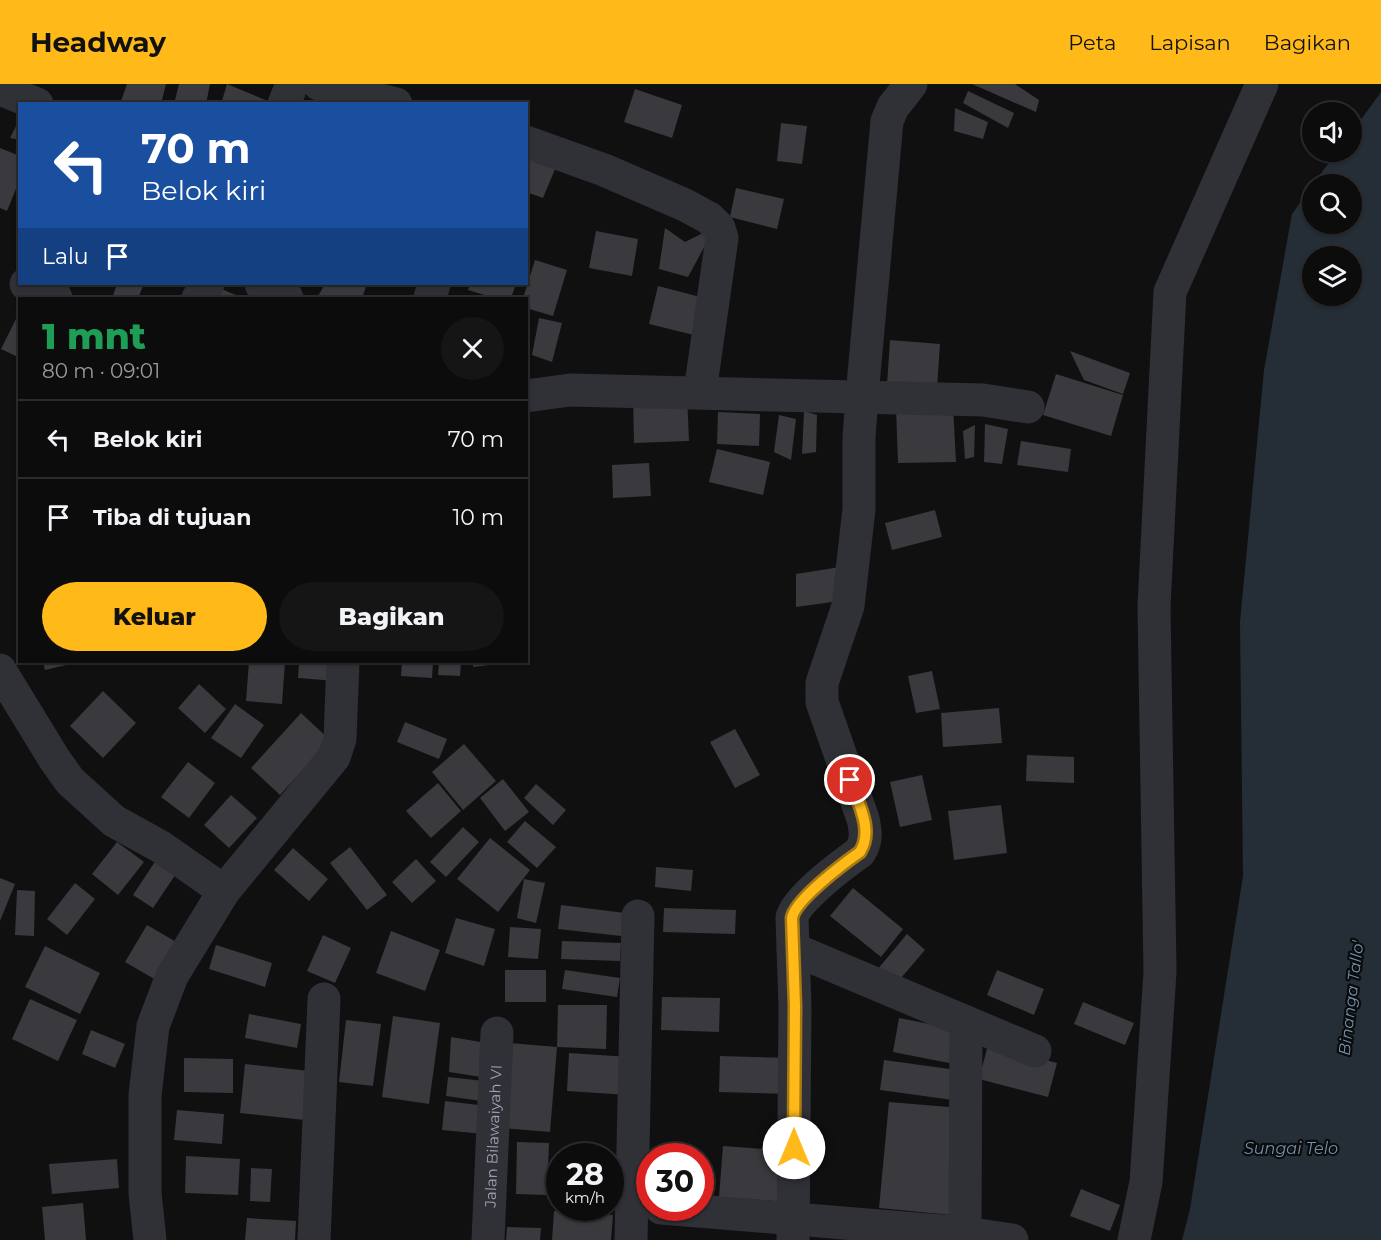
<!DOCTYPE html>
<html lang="id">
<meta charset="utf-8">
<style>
:root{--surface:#0c0c0d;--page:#151516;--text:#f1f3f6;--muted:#9a9b9d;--line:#2c2c2e;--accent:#ffba1a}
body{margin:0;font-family:Montserrat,sans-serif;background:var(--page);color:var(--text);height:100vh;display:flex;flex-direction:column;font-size:22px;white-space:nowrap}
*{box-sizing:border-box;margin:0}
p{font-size:20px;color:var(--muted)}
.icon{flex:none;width:33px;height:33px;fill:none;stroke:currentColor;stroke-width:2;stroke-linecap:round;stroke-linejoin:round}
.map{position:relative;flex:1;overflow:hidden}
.panel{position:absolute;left:18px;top:213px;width:510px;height:366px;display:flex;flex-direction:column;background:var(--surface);border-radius:0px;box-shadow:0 2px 4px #0004,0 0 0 2px var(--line)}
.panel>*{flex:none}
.top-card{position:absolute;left:18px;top:18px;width:510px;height:183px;border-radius:0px;box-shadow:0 2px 4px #0004,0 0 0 2px var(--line);background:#1a4fa0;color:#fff;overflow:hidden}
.buttons{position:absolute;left:1302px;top:18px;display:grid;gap:12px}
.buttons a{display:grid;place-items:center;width:60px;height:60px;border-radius:50%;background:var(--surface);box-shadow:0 2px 4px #0004,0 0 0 2px var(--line);font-size:30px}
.speed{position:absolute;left:546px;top:1059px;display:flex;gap:12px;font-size:30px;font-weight:700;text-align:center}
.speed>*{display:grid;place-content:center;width:78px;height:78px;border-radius:50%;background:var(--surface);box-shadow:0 2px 4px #0004,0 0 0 2px var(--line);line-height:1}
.speed small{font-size:15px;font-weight:400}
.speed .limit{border:9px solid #d22;background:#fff;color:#111}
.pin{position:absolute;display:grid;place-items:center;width:51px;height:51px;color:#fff;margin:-26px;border:3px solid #fff;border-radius:50%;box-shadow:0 2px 6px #0007}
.me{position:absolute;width:66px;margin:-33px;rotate:0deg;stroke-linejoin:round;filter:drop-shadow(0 0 4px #0008)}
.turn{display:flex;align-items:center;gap:21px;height:126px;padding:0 24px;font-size:27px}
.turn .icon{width:78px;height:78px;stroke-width:2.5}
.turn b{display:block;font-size:42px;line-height:51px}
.then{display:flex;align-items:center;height:57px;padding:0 24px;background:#0003;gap:12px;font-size:22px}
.round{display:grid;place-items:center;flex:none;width:63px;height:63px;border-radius:32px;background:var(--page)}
.summary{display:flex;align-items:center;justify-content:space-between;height:102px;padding:0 24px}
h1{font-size:36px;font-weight:800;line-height:45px;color:#1e9e55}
.button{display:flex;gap:12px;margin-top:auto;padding:12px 24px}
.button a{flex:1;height:69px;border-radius:36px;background:var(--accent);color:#111;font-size:24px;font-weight:800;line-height:69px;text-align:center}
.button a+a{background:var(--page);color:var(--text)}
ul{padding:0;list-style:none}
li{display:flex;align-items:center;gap:18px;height:78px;padding:0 24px;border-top:2px solid var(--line)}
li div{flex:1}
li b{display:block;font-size:22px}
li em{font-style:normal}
header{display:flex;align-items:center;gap:36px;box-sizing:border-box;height:84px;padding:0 30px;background:var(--accent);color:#111}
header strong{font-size:28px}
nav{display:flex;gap:33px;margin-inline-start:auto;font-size:21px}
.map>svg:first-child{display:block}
.water{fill:#252e36;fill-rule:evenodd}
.building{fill:#39393e}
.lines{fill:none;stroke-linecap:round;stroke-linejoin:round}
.minor{stroke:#303137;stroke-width:33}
.route-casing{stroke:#a67911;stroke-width:15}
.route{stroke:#ffba1a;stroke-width:10}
.labels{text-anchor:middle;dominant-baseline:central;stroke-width:4.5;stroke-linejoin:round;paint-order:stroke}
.street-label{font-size:15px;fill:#9fa5b4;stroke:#0b0b0c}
.water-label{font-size:16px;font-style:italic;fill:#7292b3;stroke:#0b0b0c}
</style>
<header>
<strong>Headway</strong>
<nav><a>Peta</a><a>Lapisan</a><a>Bagikan</a></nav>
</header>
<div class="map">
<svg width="1381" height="1156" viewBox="0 0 1381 1156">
<rect width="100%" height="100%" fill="#101011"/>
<!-- water -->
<path class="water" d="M 1381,8 L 1381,1156 L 1182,1156 L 1190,1125 L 1243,792 L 1240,538 L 1264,286 L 1292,130 L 1312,102 L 1312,140 L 1352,140 L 1352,100 L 1313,100 L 1337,68 L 1352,68 L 1352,48 ZM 1312,172 L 1352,172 L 1352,212 L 1312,212 Z"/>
<!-- building -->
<g class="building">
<polygon points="127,0 166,0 161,20 120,20"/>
<polygon points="179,0 210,0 206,20 174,20"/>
<polygon points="227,0 268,17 267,20 221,20"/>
<polygon points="972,0 1015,0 1039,16 1036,28"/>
<polygon points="635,5 682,21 672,54 624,38"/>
<polygon points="968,7 1014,29 1008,44 963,19"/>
<polygon points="955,24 988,38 983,55 954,47"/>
<polygon points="20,34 20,56 10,54"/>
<polygon points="781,39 807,42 802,80 777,77"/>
<polygon points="0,64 20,72 20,95 7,127 0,124"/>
<polygon points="526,75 558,78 543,114 526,108"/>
<polygon points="736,104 784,115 777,145 730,133"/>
<polygon points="715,143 688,193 659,185 665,144 685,158"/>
<polygon points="596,147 638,155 632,192 589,184"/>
<polygon points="535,176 567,186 553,232 526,224 526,214 523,214"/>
<polygon points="117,200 144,200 138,214 112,214"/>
<polygon points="325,200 367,200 362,214 317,214"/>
<polygon points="470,200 516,200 511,214 494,214 468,206"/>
<polygon points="214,202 243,214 209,214"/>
<polygon points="658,202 712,216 702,253 649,240"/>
<polygon points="539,234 562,239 552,278 532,271"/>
<polygon points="16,235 20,237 20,274 1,265"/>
<polygon points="890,256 940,260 937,304 887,301"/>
<polygon points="1070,267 1130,289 1123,310 1084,296"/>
<polygon points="1056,290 1123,311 1111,352 1043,331"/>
<polygon points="687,310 689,357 634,359 633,311"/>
<polygon points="953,322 956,378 898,379 896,324"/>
<polygon points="804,327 817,331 816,368 802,370"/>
<polygon points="718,328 760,330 759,362 717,360"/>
<polygon points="779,331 796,335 791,376 774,368"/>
<polygon points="985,340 1008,345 1002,380 984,378"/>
<polygon points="975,341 974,373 965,375 963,347"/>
<polygon points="1021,357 1071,365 1068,388 1017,381"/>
<polygon points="717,365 770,378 763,411 709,398"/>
<polygon points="649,379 651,412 613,414 612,381"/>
<polygon points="935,426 942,453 892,466 885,439"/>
<polygon points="840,483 847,516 796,523 796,490"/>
<polygon points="43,578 79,578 45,586"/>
<polygon points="249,578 285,578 282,620 246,617"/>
<polygon points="299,578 337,578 336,597 298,594"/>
<polygon points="402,578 433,578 432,594 401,592"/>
<polygon points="439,578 461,578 460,592 438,591"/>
<polygon points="473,578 505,578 505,579 473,583"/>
<polygon points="932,587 940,625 916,629 908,592"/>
<polygon points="199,600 226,625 205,649 178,624"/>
<polygon points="103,607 136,639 103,674 70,642"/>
<polygon points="235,620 264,641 241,674 211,654"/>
<polygon points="999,624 1002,659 943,663 941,629"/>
<polygon points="301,629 330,656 280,711 251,684"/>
<polygon points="405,638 447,655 439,675 397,658"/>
<polygon points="735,645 760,691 735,704 710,658"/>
<polygon points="464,660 496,697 463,726 432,688"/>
<polygon points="1027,671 1074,673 1074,699 1026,697"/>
<polygon points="188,678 215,699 189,734 161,713"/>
<polygon points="922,691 932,736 900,743 890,698"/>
<polygon points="503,695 529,728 505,747 480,714"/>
<polygon points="438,699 461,727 431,754 406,727"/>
<polygon points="536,700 566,726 553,741 524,714"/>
<polygon points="231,711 257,734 229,764 204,741"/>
<polygon points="1001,721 1007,769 954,776 948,727"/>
<polygon points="525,737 556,763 537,784 507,758"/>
<polygon points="463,743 479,758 446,793 430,778"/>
<polygon points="490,754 530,786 498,828 457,795"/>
<polygon points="117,758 144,778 118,811 92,790"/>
<polygon points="350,763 387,811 367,826 330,779"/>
<polygon points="293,764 328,795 309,817 274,786"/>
<polygon points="160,770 180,784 153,824 133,811"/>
<polygon points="416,775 436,797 412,819 392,798"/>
<polygon points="656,783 693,786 691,807 655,803"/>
<polygon points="0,794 15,800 0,837"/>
<polygon points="524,795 545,799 536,839 517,834"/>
<polygon points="75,799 95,815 67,851 47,835"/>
<polygon points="853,804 903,845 881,873 830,832"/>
<polygon points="17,806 35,807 34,852 15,851"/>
<polygon points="561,821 633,830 630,853 558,845"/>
<polygon points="664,824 736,826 735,850 663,848"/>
<polygon points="456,834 495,845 484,882 445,869"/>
<polygon points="147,841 185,863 163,900 125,878"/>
<polygon points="510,843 541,845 538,875 508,873"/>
<polygon points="391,847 440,866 425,907 376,889"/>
<polygon points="907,850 925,866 895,901 877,886"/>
<polygon points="323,851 351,864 335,899 307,887"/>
<polygon points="562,857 621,859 620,877 561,875"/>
<polygon points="216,861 272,879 265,903 209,885"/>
<polygon points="45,862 100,889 80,930 25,903"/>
<rect x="505" y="886" width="41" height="32"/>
<polygon points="565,886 620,894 617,913 562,905"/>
<polygon points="997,886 1044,905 1034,931 987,911"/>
<polygon points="662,913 720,914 719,948 661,946"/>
<polygon points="30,915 77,936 58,977 12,955"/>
<polygon points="1083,918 1134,939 1125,961 1074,940"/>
<polygon points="558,921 607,921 606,965 557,963"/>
<polygon points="249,930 301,940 297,964 245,954"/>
<polygon points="393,932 440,939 429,1020 382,1013"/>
<polygon points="899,934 960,946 954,980 893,968"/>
<polygon points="346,936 381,940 373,1002 339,998"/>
<polygon points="91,946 125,960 115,984 82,970"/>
<polygon points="451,953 487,959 481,993 449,988"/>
<polygon points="510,959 557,963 550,1048 503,1044"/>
<polygon points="988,961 1057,979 1048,1013 979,995"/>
<polygon points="569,969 630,973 628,1011 567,1007"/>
<polygon points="720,972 789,974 788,1010 719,1008"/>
<polygon points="184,974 233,975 233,1009 184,1008"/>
<polygon points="884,976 957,986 953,1016 880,1006"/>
<polygon points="245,980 309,987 305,1036 240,1029"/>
<polygon points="448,993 484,997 481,1017 446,1012"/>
<polygon points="445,1017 487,1022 484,1050 442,1046"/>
<polygon points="889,1018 961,1024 951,1131 879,1124"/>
<polygon points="177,1026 224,1030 222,1060 174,1056"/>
<polygon points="517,1058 549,1059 547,1111 516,1110"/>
<polygon points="723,1062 792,1067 788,1118 719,1113"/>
<polygon points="186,1072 240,1075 238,1111 185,1109"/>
<polygon points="610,1074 628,1075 626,1118 610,1117"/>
<polygon points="117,1075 119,1104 52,1110 49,1080"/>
<polygon points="251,1084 272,1085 270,1118 250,1117"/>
<polygon points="1081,1105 1120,1121 1110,1147 1070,1132"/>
<polygon points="83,1119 86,1156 45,1156 42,1123"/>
<polygon points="554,1127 613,1131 611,1156 552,1156"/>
<polygon points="247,1134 296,1137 295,1156 245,1156"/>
<polygon points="507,1143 541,1144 540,1156 506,1156"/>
</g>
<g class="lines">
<!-- minor -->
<g class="minor">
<polyline points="319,0 396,20"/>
<polyline points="0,5 37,20"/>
<polyline points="284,20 292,0"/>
<polyline points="526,58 604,86 685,121 709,134 719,144 722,154 700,308"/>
<polyline points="26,200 56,214"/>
<polyline points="261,200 287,214"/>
<polyline points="198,214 208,200"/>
<polyline points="430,214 434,200"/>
<polyline points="526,312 570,306 983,316 1028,323"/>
<polyline points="0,586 55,676 70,697 114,737 161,763 224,807"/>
<polyline points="793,865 1035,967"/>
<polyline points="661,1124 965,1149 966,938"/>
<polyline points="150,1156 145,1109 145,1011 153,942 172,892 224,807 334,673 340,655 343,578"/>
<polyline points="314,1156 324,915"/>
<path id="s1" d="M 488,1156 L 497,949"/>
<polyline points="631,1156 638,832"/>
<path d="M 793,1156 L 795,923 L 792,834 C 795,816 843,780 860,768 C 867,756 866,748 863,735 L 822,618 L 822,599 L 848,522 L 859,425 L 859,353 L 862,312 L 887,37 L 893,23 L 911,0"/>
<polyline points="967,1156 965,1149 1012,1156"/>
<polyline points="1134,1156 1146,1098 1160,888 1154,522 1170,208 1262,0"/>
</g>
</g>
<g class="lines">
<defs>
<path id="route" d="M 794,1064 L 795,922 L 792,834 C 795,816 843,780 860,768 C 874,746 858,719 850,696"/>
</defs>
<!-- route casing -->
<use href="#route" class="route-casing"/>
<!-- route -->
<use href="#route" class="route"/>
</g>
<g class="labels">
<!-- street labels -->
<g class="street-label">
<text stroke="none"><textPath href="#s1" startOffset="104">Jalan Bilawaiyah VI</textPath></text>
</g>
<!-- water labels -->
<g class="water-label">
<text transform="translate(1351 914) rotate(-83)">Binanga Tallo'</text>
<text x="1291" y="1064">Sungai Telo</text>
</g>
</g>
</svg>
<div class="buttons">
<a><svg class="icon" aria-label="sound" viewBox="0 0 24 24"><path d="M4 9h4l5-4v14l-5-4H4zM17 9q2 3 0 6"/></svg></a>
<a><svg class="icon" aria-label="search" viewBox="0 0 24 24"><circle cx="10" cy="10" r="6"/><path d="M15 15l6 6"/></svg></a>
<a><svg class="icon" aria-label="layers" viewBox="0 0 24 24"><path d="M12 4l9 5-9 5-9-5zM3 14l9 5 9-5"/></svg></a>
</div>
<div class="speed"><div>28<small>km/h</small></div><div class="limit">30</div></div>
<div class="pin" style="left:850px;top:696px;background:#d93025"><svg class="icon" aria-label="arrive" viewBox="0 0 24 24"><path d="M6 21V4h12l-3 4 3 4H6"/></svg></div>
<svg class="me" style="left:794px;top:1064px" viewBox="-20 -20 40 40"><circle r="19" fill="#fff"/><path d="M0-13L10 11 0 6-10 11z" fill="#ffba1a"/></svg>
<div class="top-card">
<div class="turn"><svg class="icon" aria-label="left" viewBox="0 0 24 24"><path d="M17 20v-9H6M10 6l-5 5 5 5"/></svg><div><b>70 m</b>Belok kiri</div></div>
<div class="then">Lalu<svg class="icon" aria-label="arrive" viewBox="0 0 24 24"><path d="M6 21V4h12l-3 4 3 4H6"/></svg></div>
</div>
<section class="panel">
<div class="summary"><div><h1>1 mnt</h1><p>80 m · 09:01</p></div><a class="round"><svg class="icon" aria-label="close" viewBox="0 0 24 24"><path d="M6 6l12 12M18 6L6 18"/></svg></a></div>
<ul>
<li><svg class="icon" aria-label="left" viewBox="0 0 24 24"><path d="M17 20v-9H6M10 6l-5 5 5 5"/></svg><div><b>Belok kiri</b></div><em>70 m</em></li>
<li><svg class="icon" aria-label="arrive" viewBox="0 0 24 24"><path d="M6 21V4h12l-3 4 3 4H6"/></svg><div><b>Tiba di tujuan</b></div><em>10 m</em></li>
</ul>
<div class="button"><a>Keluar</a><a>Bagikan</a></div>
</section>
</div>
